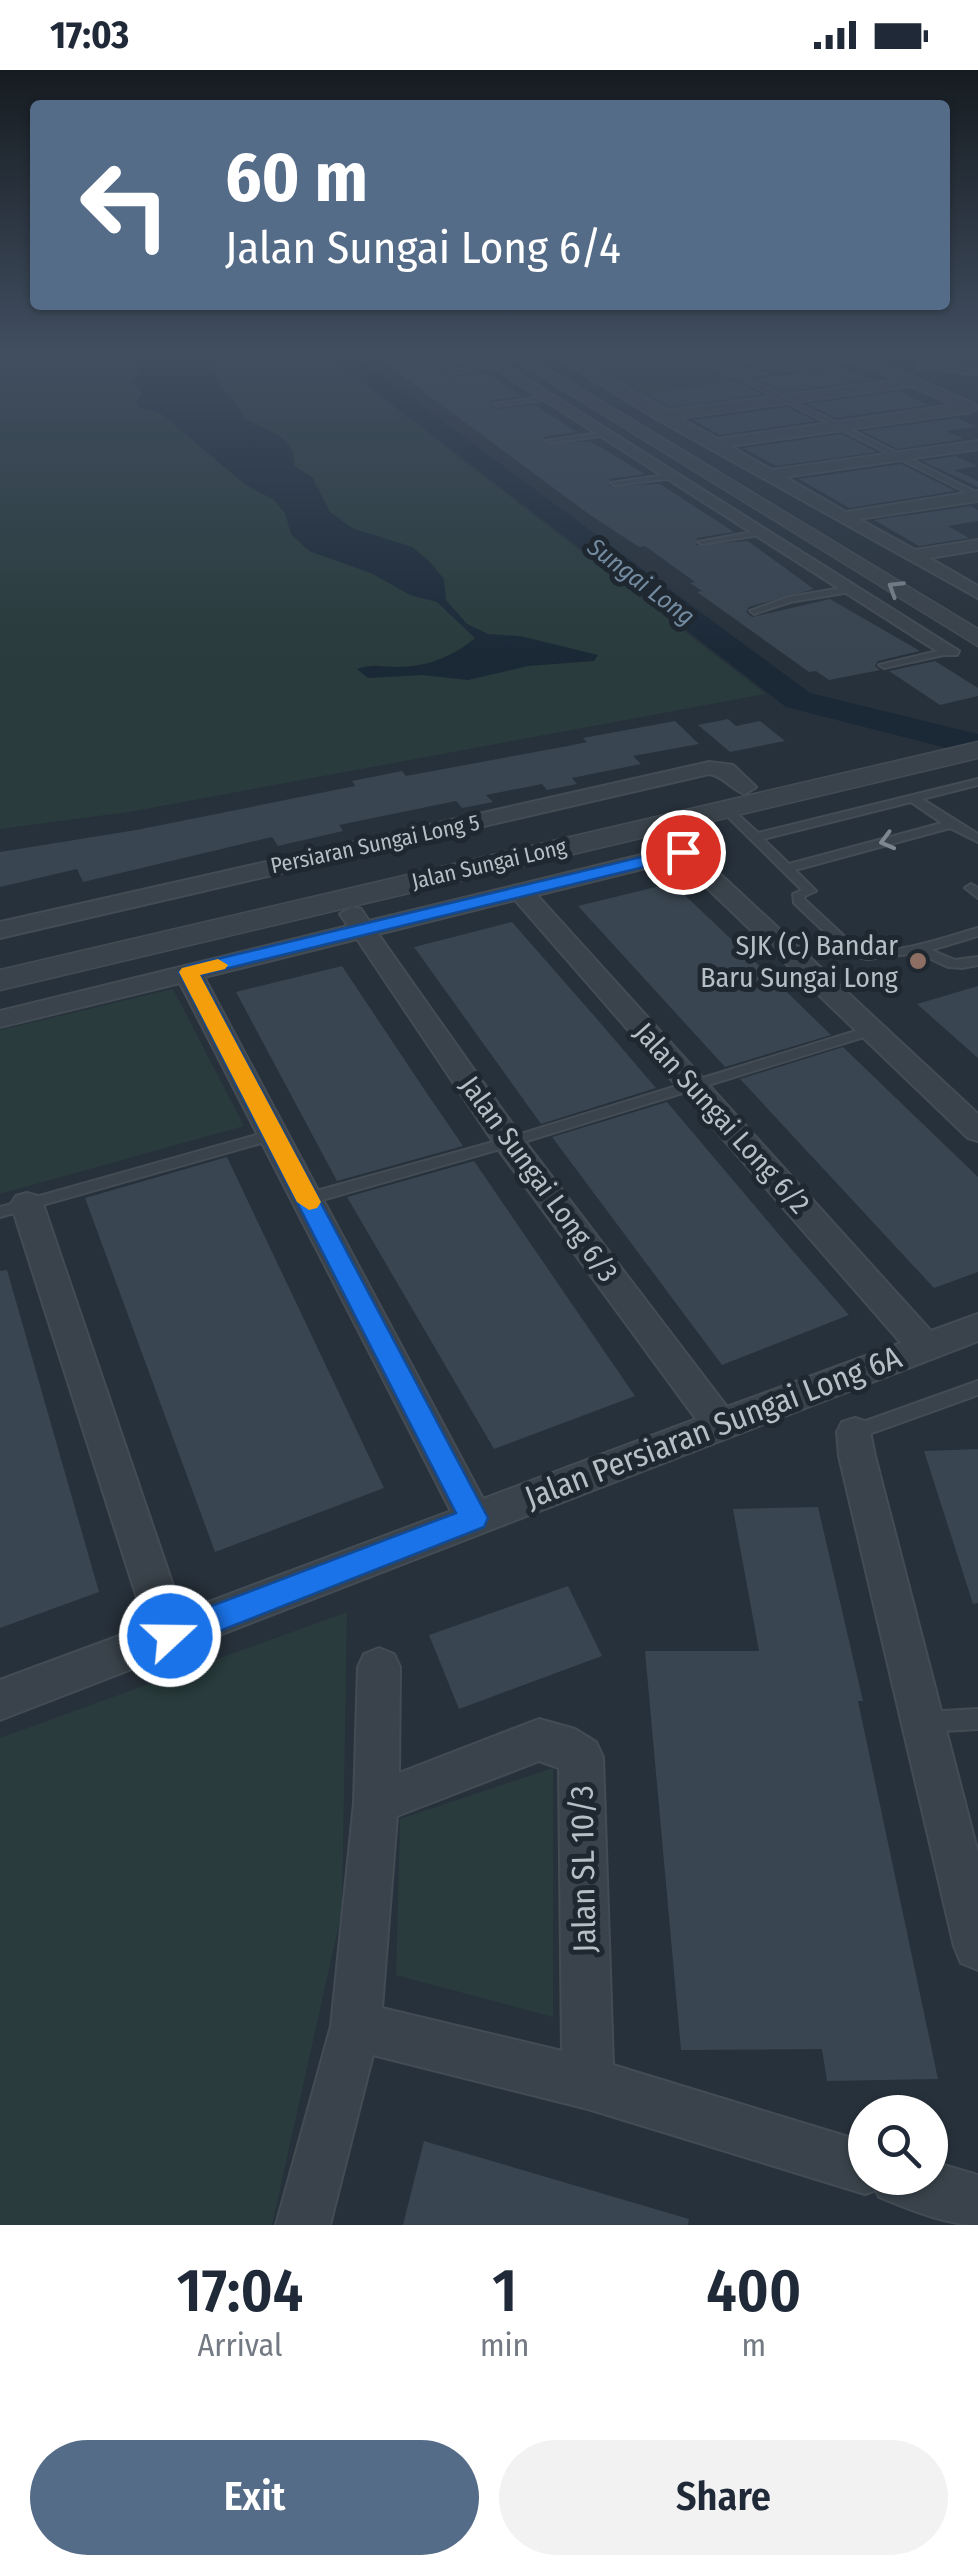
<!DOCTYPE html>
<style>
:root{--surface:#fff;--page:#f2f2f3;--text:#1f2937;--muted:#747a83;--accent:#556c88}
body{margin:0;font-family:"Fira Sans Condensed",sans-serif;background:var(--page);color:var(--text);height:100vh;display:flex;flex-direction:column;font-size:38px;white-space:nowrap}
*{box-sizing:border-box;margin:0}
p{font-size:32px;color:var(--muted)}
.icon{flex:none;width:55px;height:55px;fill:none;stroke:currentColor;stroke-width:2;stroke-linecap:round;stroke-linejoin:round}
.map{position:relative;height:2155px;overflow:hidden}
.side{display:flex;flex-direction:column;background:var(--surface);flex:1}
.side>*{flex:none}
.hud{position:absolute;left:30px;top:30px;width:920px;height:210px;border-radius:10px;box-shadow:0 2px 8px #0004;background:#556c88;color:#fff;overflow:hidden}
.fabs{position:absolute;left:848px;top:2025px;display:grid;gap:20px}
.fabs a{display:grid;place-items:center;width:100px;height:100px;border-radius:50%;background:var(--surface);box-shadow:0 2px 8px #0004;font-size:50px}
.pin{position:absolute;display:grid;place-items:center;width:85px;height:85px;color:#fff;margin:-42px;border:5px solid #fff;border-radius:50%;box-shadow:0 2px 10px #0007}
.me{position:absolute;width:110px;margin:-55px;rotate:69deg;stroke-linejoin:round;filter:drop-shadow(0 0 8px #0008)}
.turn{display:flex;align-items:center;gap:35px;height:210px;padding:0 30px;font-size:45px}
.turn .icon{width:130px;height:130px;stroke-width:2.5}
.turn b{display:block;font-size:70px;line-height:85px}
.eta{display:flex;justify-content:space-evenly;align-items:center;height:170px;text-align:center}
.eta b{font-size:60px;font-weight:600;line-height:70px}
.button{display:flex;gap:20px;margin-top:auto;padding:20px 30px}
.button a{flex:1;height:115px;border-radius:60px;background:var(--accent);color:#fff;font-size:40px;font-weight:600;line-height:115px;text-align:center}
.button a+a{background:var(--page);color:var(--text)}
.status{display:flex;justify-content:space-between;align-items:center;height:70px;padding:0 50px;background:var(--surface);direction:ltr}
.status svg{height:28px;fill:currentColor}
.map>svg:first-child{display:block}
.green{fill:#293b3c}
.water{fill:#1b2937}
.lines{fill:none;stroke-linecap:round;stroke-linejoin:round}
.river{fill:#1b2937;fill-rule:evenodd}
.building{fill:#394550}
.service-casing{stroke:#434c54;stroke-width:4}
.minor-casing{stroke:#434c54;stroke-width:4}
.tertiary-casing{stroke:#434c54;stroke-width:3}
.service{fill:#3a434b;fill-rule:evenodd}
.minor{fill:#3a434b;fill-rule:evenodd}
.tertiary{fill:#3a434b;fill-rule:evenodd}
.oneway{stroke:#7e878f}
.route{fill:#1a73e8;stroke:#114b97;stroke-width:2.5}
.slow{fill:#f59e0b}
.education-dot{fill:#8d6e63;stroke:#1f2830;stroke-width:4}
.labels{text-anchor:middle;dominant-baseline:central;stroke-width:10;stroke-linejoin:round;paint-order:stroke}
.far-street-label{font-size:22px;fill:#b6bec6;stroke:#1f2830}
.far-water-label{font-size:25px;font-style:italic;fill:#738ba1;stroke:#1f2830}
.poi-label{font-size:28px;fill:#b6bec6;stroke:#1f2830;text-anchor:end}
.street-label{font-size:28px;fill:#b6bec6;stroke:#1f2830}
.near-street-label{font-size:32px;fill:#b6bec6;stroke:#1f2830}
</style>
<div class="status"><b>17:03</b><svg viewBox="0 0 49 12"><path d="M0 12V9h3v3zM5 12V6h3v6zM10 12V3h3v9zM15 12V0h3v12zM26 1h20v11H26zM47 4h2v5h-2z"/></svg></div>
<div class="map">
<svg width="978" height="2155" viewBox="0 0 978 2155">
<rect width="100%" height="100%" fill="#27313b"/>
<!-- green -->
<g class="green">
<polygon points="0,282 322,282 766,624 129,742 0,759"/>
<polygon points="567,282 681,282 769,327 669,340"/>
<polygon points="173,919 244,1056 0,1124 0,960"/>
<polygon points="347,1542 342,1841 272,2155 0,2155 0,1668"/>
<polygon points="553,1698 553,1947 396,1905 400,1749"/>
</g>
<!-- water -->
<path class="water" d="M 140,282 L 216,282 L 207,291 C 215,299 215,303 220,313 C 226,326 238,333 243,348 C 266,361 297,366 294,396 L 312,407 L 330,442 L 352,458 L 412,477 L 428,490 L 444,509 L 446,530 L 467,554 L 488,564 L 520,566 L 598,585 L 594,591 L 528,596 L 468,610 L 423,605 L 368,608 L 357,599 C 372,593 383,597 399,597 C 429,596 452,587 475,568 L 437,532 L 410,525 L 371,503 L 309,481 L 291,464 L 285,443 L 274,430 L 246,415 L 160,343 L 139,337 L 136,331 L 142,323 L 130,311 L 141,304 L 135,292 Z"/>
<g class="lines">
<!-- river -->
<polygon class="river" points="325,282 349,282 810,623 978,664 978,686 786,637"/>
</g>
<!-- building -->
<g class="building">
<polygon points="370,282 455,282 473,294 446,298 443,303 448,307 486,303 522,326 493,330 490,335 495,339 535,335 577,362 544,367 543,374 590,371 645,404 610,409 609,416 660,414 734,462 697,468 696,475 748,471 814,519 749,537 746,542 752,547 830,529 920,581 878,591 875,596 880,600 829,610 816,601 809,602 697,522 702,521 690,513 695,512 645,476 639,477 590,445"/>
<polygon points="703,282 812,282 819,286 735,298"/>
<polygon points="844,297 872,310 782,322 755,308"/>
<polygon points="736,311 762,324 670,337 649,324"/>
<polygon points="898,321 928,335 836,348 807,334"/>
<polygon points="787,337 816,351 720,365 693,350"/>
<polygon points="957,348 977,357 946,361 964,369 897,379 862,361"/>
<polygon points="842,364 877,382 776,396 743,378"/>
<polygon points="956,386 977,396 955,400 978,411 978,417 922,391"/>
<polygon points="901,394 955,421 849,438 799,409"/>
<polygon points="971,436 978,440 978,451 948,456 969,468 919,476 874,450"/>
<polygon points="935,591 978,618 978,626 940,635 889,601"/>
<polygon points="728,649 736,656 760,651 785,671 730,682 698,655"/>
<polygon points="675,651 699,674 633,686 641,694 572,708 577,714 547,720 542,714 486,725 493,732 462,738 456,731 339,755 343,761 278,776 272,767 83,812 77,799 0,817 0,782 136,760 355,716 352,711 402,701 406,706 568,676 587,672 583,668"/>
<polygon points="672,813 790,925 831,965 725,997 578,836"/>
<polygon points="512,852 597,949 656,1018 541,1054 414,877"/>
<polygon points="342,896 422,1016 463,1076 337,1111 236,922"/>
<polygon points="978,916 978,988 917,934"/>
<polygon points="843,977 978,1107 978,1202 934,1218 740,1009"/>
<polygon points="667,1032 787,1174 849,1245 722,1295 552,1067"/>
<polygon points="227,1087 384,1418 215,1482 85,1128"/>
<polygon points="474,1091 635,1326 494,1379 347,1127"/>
<polygon points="7,1200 99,1522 0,1558 0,1201"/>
<polygon points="978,1379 978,1533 973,1534 924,1381"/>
<polygon points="818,1437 863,1631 858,1631 938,2009 827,2011 822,1979 681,1980 645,1581 759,1581 733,1439"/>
<polygon points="568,1516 602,1586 459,1639 429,1565"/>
<polygon points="424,2071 689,2149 688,2155 403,2155"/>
</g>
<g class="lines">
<defs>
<g id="service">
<polygon points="686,282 694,282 978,423 978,428"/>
<polygon points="920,282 926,282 923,295 978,300 978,304 918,298"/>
<polygon points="497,294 499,297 450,304 447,302"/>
<polygon points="548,326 550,329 497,336 494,334"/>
<polygon points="606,362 608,365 549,373 545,371"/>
<polygon points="671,404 674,408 615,415 611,413"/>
<polygon points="763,460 767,462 766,464 702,474 698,472"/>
<polygon points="853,516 857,519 856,521 790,532 754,544 750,541 789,527"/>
<polygon points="950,578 953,579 953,583 884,598 879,595"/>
<path d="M 978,709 L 978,715 L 922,729 L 978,764 L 978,772 L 950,758 L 795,800 L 816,821 L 805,826 L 804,829 L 858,879 C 892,887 945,867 978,858 L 978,866 L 931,880 L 955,890 L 978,887 L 978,895 L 962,898 L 948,897 L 918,883 L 867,889 L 849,885 L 794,833 L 793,824 L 802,820 L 720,739 L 722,737 L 730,737 L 758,763 ZM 911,732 L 942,753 L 789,794 L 763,769 Z"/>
<polygon points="971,814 978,818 978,828 965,818"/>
<polygon points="872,956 879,960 877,963 514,1075 308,1134 300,1129 302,1125 504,1069"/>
<polygon points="274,1060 281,1065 279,1068 0,1147 0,1137"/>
<polygon points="978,1311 978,1325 855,1369 849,1367 846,1362 849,1357"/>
<polygon points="978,1639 978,1659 927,1662 919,1659 916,1652 919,1645 927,1642"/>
</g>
<g id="minor">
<polygon points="469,282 484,282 959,581 957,585 943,585"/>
<path d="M 548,282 L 563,282 L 668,341 L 897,310 L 855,292 L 732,307 L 726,303 L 842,286 L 837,282 L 854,282 L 975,334 L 978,338 L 971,342 L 730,376 L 772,400 L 978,371 L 978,379 L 785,407 L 846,442 L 978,421 L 978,431 L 859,449 L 915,480 L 978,470 L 978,480 L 929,488 L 978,516 L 978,528 L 657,349 ZM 910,316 L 954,335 L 718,369 L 679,348 Z"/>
<path d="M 709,692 L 733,695 L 756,717 L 745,724 C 731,720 724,706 709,704 L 0,868 L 0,852 Z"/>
<path d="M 671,764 L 691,777 L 978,1044 L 978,1071 L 968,1068 L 678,790 L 537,825 L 931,1261 L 978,1244 L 978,1271 L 0,1650 L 0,1610 L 146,1556 L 11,1134 L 16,1126 L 27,1123 L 38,1126 L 43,1134 L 182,1542 L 451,1441 L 180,913 L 0,957 L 0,941 L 348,856 L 340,844 L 352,837 L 361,839 L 369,851 L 666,779 L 659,771 ZM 515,830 L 901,1273 L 727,1337 L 520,1065 L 378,864 ZM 357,869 L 498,1079 L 696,1349 L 483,1429 L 204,907 Z"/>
<polygon points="855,1348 868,1352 875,1386 978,1783 978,1900 961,1893 954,1876 839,1386 837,1362 842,1352"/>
<path d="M 379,1578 L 394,1584 L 400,1597 L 399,1703 L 539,1649 L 575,1659 L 596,1672 L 603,1687 L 613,1995 L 865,2072 L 865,2108 L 930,2108 L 930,2091 L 978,2105 L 978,2155 C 946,2155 909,2139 879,2127 L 876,2120 L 865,2124 L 588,2039 L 373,1985 L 330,2155 L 276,2155 L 331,1956 L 354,1733 L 358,1597 L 364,1584 ZM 539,1691 L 559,1698 L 562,1981 L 382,1938 L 397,1746 Z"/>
</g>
<g id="tertiary">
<polygon points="502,282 520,282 978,559 978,576"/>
<polygon points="978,672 978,688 0,920 0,900"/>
</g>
</defs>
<!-- service casing -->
<use href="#service" class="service-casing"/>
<!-- minor casing -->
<use href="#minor" class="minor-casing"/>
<!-- tertiary casing -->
<use href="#tertiary" class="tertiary-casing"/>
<!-- service -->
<use href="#service" class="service"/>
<!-- minor -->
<use href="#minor" class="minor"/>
<!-- tertiary -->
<use href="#tertiary" class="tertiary"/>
</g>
<!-- one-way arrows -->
<defs><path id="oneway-chevron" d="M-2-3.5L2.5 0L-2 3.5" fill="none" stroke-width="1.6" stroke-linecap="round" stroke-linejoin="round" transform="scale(2.5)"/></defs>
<g class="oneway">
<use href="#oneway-chevron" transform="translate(895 518) rotate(-148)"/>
<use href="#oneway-chevron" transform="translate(887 771) rotate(165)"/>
</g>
<!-- sky -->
<linearGradient id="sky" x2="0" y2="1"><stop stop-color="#151b20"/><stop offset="0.48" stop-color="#414e60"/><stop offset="1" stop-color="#414e60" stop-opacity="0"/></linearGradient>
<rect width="978" height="584" fill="url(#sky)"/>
<!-- route -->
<polygon class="route" points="683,777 689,779 689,786 200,905 488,1448 484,1457 181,1576 170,1580 159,1576 154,1566 159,1556 456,1443 179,902 188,896"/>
<!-- slow -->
<polygon class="slow" points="218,889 228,895 225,899 200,905 321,1132 317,1138 309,1140 297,1132 179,902 182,898"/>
<!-- markers -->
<circle class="education-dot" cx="918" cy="891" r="10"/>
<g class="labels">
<!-- far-street labels -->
<g class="far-street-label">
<text transform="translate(375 774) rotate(-12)">Persiaran Sungai Long 5</text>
<text transform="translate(489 794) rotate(-13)">Jalan Sungai Long</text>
</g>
<!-- far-water labels -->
<g class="far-water-label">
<text transform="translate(641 512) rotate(37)">Sungai Long</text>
</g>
<!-- poi labels -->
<g class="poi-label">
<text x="898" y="875">SJK (C) Bandar<tspan x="898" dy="32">Baru Sungai Long</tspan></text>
</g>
<!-- street labels -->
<g class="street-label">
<text transform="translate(722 1048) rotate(48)">Jalan Sungai Long 6/2</text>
<text transform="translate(539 1109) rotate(54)">Jalan Sungai Long 6/3</text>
</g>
<!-- near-street labels -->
<g class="near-street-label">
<text transform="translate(713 1357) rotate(-21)">Jalan Persiaran Sungai Long 6A</text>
<text transform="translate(583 1799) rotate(-91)">Jalan SL 10/3</text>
</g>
</g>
</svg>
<div class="fabs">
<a><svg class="icon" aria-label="search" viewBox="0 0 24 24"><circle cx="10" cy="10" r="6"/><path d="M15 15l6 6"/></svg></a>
</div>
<div class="pin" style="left:683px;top:782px;background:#d93025"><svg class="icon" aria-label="arrive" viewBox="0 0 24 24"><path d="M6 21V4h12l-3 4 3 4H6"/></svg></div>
<svg class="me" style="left:170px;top:1566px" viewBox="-20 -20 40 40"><circle r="17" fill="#1a73e8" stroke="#fff" stroke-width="3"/><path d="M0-11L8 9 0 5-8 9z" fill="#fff"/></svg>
<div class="hud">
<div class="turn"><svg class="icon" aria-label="left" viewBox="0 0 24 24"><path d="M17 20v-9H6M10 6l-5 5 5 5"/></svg><div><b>60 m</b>Jalan Sungai Long 6/4</div></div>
</div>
</div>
<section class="side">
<div class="eta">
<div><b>17:04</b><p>Arrival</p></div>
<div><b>1</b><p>min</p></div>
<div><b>400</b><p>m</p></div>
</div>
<div class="button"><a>Exit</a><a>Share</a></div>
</section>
